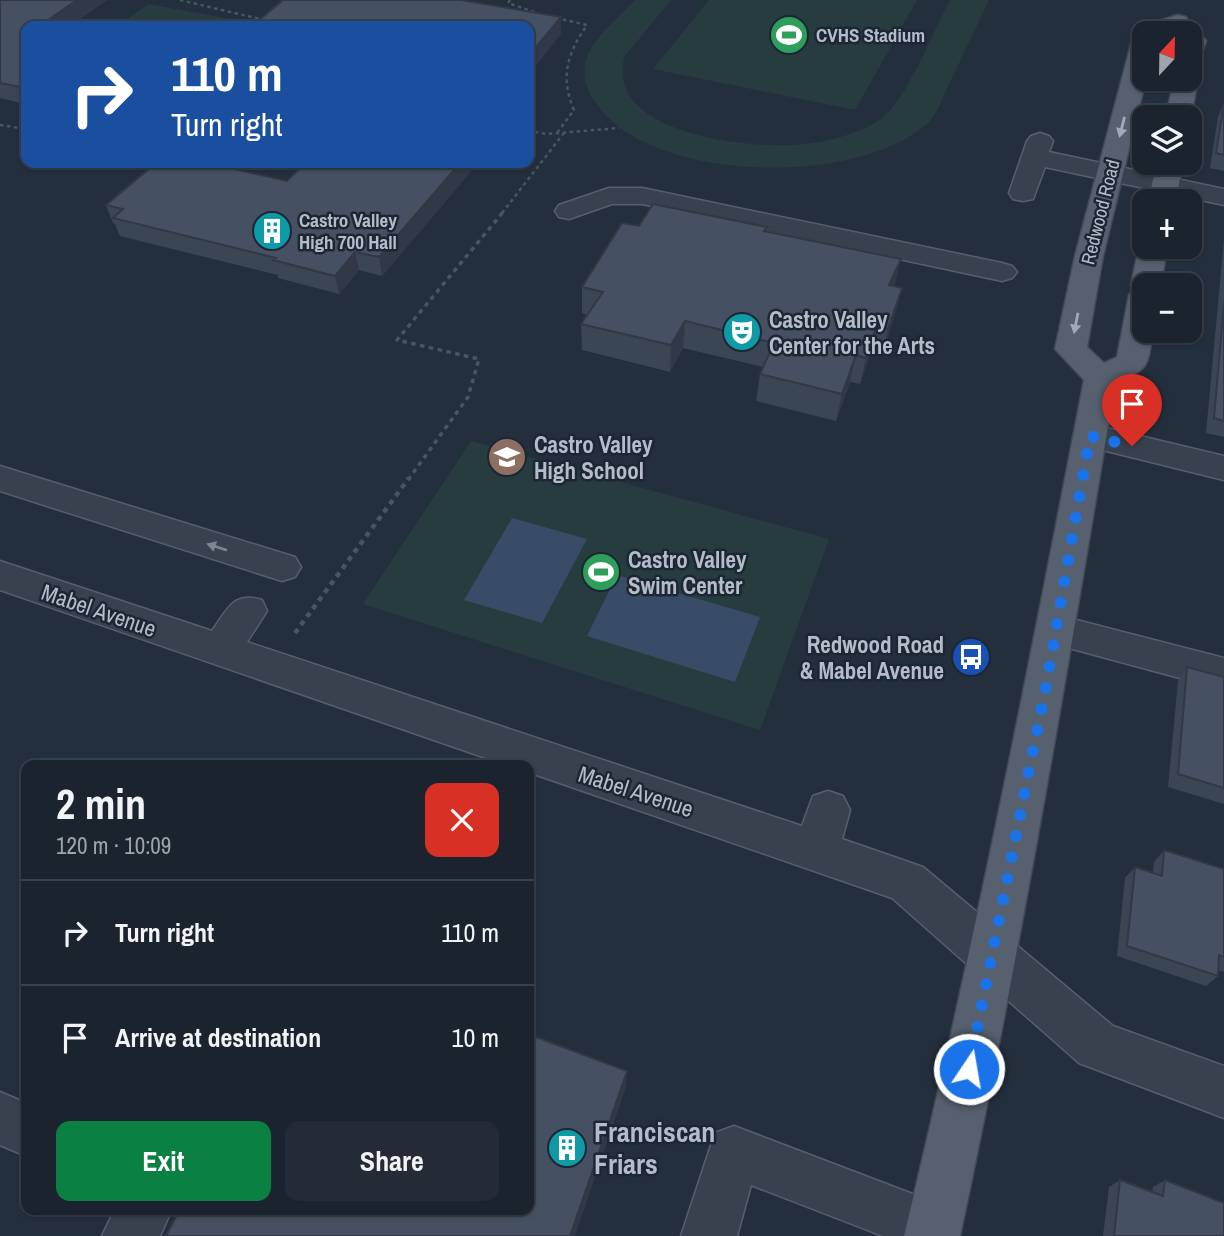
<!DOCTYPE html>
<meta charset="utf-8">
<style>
:root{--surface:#1b232e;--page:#242b36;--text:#f1f3f6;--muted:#a0a4aa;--line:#39404a;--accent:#0b8043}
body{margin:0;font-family:"Archivo Narrow",sans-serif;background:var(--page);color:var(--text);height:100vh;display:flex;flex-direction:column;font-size:26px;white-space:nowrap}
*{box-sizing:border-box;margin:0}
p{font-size:23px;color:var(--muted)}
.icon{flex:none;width:38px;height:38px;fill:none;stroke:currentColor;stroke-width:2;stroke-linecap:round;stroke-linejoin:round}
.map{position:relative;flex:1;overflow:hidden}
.details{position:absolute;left:21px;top:760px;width:513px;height:455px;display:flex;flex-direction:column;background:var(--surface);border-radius:14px;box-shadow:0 2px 5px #0004,0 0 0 2px var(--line)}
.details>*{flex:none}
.top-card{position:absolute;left:21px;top:21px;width:513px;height:147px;border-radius:14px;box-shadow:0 2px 5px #0004,0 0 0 2px var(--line);background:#1a4fa0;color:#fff;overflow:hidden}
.needle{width:46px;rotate:22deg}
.controls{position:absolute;left:1132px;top:21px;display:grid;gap:14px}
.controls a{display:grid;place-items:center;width:70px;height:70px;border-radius:14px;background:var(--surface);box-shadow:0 2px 5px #0004,0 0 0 2px var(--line);font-size:35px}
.pin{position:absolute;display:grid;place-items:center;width:60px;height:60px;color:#fff;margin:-72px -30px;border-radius:50% 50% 50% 0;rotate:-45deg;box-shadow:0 0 7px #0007}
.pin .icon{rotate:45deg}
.me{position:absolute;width:77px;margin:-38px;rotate:12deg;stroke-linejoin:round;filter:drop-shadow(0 0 5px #0008)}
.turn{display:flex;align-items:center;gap:24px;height:147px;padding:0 35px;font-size:32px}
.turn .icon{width:91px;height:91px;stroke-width:2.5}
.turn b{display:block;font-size:49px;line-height:60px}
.round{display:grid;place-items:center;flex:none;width:74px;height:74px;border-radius:14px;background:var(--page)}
.headline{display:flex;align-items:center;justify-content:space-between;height:119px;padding:0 35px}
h1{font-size:42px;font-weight:700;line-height:52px}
.cta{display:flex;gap:14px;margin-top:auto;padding:14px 35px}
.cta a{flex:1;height:80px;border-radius:14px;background:var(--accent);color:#fff;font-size:28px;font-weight:700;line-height:80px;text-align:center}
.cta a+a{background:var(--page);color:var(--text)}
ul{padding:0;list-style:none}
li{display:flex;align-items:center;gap:21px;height:105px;padding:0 35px;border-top:2px solid var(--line)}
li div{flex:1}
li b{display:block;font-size:26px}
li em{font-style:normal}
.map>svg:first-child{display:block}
.green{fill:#263c3f}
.water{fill:#394c67}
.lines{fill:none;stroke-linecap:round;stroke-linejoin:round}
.minor-casing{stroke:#565f6c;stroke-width:3}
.major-casing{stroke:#414a57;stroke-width:3}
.path-far2{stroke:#44595c;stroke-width:2.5;stroke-dasharray:3.5 3.5;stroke-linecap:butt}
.path-far1{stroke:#44595c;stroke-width:3.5;stroke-dasharray:4.5 4.5;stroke-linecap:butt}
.path{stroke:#44595c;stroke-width:4.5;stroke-dasharray:5 5;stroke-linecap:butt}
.minor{fill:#38414e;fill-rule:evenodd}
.major{fill:#56606e;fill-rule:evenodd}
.wall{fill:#3b4654}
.shaded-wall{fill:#303945}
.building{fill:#455162;stroke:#303945;stroke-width:2}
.oneway{fill:#a1aab7}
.oneway2{fill:#7c8592}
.route{stroke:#1a73e8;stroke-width:12;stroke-dasharray:0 21.6}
.labels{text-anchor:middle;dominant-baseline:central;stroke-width:5;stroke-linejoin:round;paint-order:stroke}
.far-poi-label{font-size:19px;font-weight:bold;fill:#b4bcc9;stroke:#1d2633;text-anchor:start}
.far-street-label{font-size:19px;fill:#b4bcc9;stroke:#1d2633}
.poi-label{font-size:23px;font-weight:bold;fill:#b4bcc9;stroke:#1d2633;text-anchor:start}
.street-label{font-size:23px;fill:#b4bcc9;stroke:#1d2633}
.near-poi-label{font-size:28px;font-weight:bold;fill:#b4bcc9;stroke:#1d2633;text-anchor:start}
</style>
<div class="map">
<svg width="1224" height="1236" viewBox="0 0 1224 1236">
<rect width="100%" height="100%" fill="#242f3e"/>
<!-- green -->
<g class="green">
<path d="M 635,0 L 671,0 L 625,56 C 601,135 756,150 805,144 C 830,141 859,134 881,119 C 905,103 935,28 950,0 L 989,0 C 975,29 962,58 948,86 C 943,98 937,114 928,123 C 860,186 655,184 598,106 C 587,92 580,74 587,57 C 596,35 619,17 635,0 Z"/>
<polygon points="709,0 917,0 855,110 653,69"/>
<polygon points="149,4 266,26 117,26"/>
<polygon points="471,441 829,539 760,730 363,604"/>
</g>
<!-- water -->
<g class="water">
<polygon points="512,518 587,539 542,623 464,600"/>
<polygon points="617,575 760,617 735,682 587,636"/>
</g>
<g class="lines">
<defs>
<g id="minor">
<polygon points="1040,133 1049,136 1053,141 1049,152 1224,189 1224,205 1045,167 1033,199 1023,201 1013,199 1009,193 1027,141 1031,136"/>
<polygon points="609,188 642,188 1002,263 1012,266 1017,272 1012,278 1002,281 642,204 612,204 569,219 559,217 555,211 559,205"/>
<polygon points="1090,424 1224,456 1224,480 1078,444 1073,436 1078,428"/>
<polygon points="0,466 295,557 301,567 295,577 282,581 0,491"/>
<path d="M 0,561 L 212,631 C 227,610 233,591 262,600 L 267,611 L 247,642 L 802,826 L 813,796 L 828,791 L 843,796 L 850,810 L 842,839 L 923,867 L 1113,1026 L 1224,1066 L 1224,1118 L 1079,1063 L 892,898 L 528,772 L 528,765 L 506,765 L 0,590 Z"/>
<polygon points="1057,615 1224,658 1224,690 1043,641 1038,630 1043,619"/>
<polygon points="0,1092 26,1103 26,1156 0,1145"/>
<polygon points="734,1126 952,1209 960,1228 957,1236 883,1236 751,1185 737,1236 681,1236 715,1133"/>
<polygon points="115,1209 172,1209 160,1236 102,1236"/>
</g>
<g id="major">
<path d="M 1178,15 L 1186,17 L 1189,22 C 1180,35 1159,33 1144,33 L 1146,79 L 1103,256 L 1087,347 L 1104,363 L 1117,357 L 1129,295 L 1134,289 L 1131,285 L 1139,247 L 1144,241 L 1144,247 L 1167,247 L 1161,285 L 1144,285 L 1144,331 L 1153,331 C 1147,369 1150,367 1115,384 C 1068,669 1020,953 960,1236 L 904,1236 C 973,952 1029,667 1084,380 L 1055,349 L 1075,256 L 1134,33 L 1137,28 Z"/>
<polygon points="1190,29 1198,31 1206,41 1198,64 1190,66 1190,33 1180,33"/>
<polygon points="1190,73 1198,79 1191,117 1166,117 1174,79 1190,79"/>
<polygon points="1157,163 1183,163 1176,201 1148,201"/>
</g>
</defs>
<!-- minor casing -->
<use href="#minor" class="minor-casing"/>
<!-- major casing -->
<use href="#major" class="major-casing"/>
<!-- path-far2 -->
<g class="path-far2">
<polyline points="180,0 264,20"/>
<polyline points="510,0 508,3 537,13"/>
<path d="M 556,18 L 587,25 C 567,54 560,77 574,110 L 557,133"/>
<polyline points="0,125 26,129"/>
<polyline points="528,131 547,134 619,128"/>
<polyline points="502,213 564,133"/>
</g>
<!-- path-far1 -->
<polyline class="path-far1" points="408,480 468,397 479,359 397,340 504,211"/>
<!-- path -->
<polyline class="path" points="295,633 409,478"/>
<!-- minor -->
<use href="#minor" class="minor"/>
<!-- major -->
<use href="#major" class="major"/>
</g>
<!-- wall -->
<g class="wall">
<polygon points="0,0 107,0 74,23 26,26 26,104 0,98"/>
<polygon points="1224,103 1224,171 1210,168 1218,117"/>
<polygon points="478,163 382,276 359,270 339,294 278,278 278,275 120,236 115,224 113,223 106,205 287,181"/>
<polygon points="639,226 766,231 894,286 902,288 895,314 882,356 870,354 860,384 850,382 836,421 756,401 760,374 763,367 683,348 670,372 582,350 581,324 587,315 582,313 582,287"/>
<polygon points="1224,239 1224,437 1206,433"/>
<polygon points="1187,667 1224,677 1224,804 1168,787 1178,681"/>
<polygon points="1164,850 1224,869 1224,972 1218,970 1218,976 1206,986 1117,956 1125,878 1135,867 1153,873 1154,862"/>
<polygon points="1120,1180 1152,1192 1153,1187 1165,1180 1224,1236 1103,1236 1109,1187"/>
</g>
<!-- shaded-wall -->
<g class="shaded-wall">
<polygon points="77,0 107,0 70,26 51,18"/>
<polygon points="561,17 561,34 528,76 528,57"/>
<polygon points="460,163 478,163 382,276 379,257"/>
<polygon points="355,252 359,270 339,294 335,276"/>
<polygon points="901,259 895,285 883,312 889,285"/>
<polygon points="902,288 895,314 882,356 888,329"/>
<polygon points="685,321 683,348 670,372 671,345"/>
<polygon points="876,327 870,354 860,384 866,358"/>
<polygon points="856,355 850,382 836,421 842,394"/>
<polygon points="627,1071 626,1087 575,1236 570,1236"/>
</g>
<!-- building -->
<g class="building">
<polygon points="0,0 77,0 51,18 91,26 26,26 26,88 0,83"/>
<polygon points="283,0 461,0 561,17 528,57 528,26 252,26"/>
<polygon points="1224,103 1224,155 1216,153"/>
<polygon points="156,163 208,163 287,181 305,163 460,163 379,257 355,252 335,276 273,260 276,258 113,218 123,209 106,205"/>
<polygon points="653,204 767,227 764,231 901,259 889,285 902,288 888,329 876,327 866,358 856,355 842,394 760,374 774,343 685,321 671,345 581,324 603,292 582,287 622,223 639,226"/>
<polygon points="1224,303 1224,421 1214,418"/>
<polygon points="1187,667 1224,677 1224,788 1178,774"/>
<polygon points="1164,850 1224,869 1224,957 1219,955 1218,976 1127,946 1135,867 1162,876"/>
<polygon points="528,1034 627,1071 570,1236 166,1236 180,1209 528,1209"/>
<polygon points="1120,1180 1163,1196 1165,1180 1224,1203 1224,1236 1114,1236"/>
</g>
<!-- one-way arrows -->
<defs><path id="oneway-solid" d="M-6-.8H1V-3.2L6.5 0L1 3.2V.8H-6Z" transform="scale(1.75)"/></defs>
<g class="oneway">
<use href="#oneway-solid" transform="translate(1122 127) rotate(104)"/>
<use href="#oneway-solid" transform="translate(1076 323) rotate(101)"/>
</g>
<use class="oneway2" href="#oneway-solid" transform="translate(217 547) rotate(-162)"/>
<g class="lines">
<!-- route -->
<polyline class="route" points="969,1069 1047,681 1090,436 1132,446"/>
</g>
<!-- icons -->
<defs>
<symbol id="stadium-disc" viewBox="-11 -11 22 22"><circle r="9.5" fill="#2e9e5b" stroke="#1d2633"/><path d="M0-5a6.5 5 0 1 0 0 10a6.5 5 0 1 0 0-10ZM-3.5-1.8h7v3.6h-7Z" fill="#fff"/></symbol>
<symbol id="building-disc" viewBox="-11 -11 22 22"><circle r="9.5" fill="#0f9aa8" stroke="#1d2633"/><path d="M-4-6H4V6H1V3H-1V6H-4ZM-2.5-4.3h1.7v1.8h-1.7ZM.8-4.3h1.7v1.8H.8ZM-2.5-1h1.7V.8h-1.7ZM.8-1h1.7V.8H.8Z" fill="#fff"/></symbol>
<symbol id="theatre-disc" viewBox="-11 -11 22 22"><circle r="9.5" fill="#0f9aa8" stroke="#1d2633"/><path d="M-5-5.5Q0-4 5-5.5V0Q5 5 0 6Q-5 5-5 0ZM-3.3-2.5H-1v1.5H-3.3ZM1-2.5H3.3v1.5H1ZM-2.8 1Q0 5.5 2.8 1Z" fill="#fff"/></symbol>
<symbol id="school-disc" viewBox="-11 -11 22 22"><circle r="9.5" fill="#8d6e63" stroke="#1d2633"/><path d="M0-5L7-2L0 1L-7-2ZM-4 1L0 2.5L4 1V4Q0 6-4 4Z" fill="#fff"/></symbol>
<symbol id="bus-disc" viewBox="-11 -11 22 22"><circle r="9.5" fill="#1a4fb4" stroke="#1d2633"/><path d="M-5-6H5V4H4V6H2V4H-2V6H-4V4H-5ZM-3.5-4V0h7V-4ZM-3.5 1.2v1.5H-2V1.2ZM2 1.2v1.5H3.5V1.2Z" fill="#fff"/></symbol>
</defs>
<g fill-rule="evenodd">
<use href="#stadium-disc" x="767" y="13" width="44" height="44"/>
<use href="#building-disc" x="250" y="209" width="44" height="44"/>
<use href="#theatre-disc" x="720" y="310" width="44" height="44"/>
<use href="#school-disc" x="485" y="435" width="44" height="44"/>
<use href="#stadium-disc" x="579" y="550" width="44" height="44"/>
<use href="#bus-disc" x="949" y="635" width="44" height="44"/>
<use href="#building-disc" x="545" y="1126" width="44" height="44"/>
</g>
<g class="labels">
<!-- far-poi labels -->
<g class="far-poi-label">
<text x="816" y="35">CVHS Stadium</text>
<text x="299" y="220">Castro Valley<tspan x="299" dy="22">High 700 Hall</tspan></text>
</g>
<!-- far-street labels -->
<g class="far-street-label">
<text transform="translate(1100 212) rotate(-76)">Redwood Road</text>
</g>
<!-- poi labels -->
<g class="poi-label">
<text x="769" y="319">Castro Valley<tspan x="769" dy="26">Center for the Arts</tspan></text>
<text x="534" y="444">Castro Valley<tspan x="534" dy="26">High School</tspan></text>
<text x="628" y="559">Castro Valley<tspan x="628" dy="26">Swim Center</tspan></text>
<text x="944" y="644" text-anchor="end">Redwood Road<tspan x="944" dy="26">&amp; Mabel Avenue</tspan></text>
</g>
<!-- street labels -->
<g class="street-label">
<text transform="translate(99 610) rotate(19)">Mabel Avenue</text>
<text transform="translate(636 791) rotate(18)">Mabel Avenue</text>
</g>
<!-- near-poi labels -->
<g class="near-poi-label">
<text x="594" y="1132">Franciscan<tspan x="594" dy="32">Friars</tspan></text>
</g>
</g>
</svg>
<div class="controls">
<a><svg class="needle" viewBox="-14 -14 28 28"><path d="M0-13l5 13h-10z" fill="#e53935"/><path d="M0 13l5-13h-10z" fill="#a0a4aa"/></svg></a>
<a><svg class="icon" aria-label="layers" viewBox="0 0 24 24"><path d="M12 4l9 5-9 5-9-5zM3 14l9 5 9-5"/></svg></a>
<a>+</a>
<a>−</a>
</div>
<div class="pin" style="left:1132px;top:446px;background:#d93025"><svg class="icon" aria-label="arrive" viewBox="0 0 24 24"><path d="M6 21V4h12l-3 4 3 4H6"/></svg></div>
<svg class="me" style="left:969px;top:1069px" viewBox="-20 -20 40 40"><circle r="17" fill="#1a73e8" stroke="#fff" stroke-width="3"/><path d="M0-11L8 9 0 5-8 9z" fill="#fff"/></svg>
<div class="top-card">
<div class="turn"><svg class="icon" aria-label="right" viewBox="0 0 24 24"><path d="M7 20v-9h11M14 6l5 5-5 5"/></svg><div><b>110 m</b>Turn right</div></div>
</div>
<section class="details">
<div class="headline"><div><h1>2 min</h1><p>120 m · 10:09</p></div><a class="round" style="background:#d93025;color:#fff"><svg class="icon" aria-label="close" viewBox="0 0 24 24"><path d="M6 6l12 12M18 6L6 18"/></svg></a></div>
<ul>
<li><svg class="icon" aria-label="right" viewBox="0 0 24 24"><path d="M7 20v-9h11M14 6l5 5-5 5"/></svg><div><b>Turn right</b></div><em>110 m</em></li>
<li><svg class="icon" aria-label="arrive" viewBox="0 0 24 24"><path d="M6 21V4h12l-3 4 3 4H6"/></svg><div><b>Arrive at destination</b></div><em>10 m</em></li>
</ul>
<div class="cta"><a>Exit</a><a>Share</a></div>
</section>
</div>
